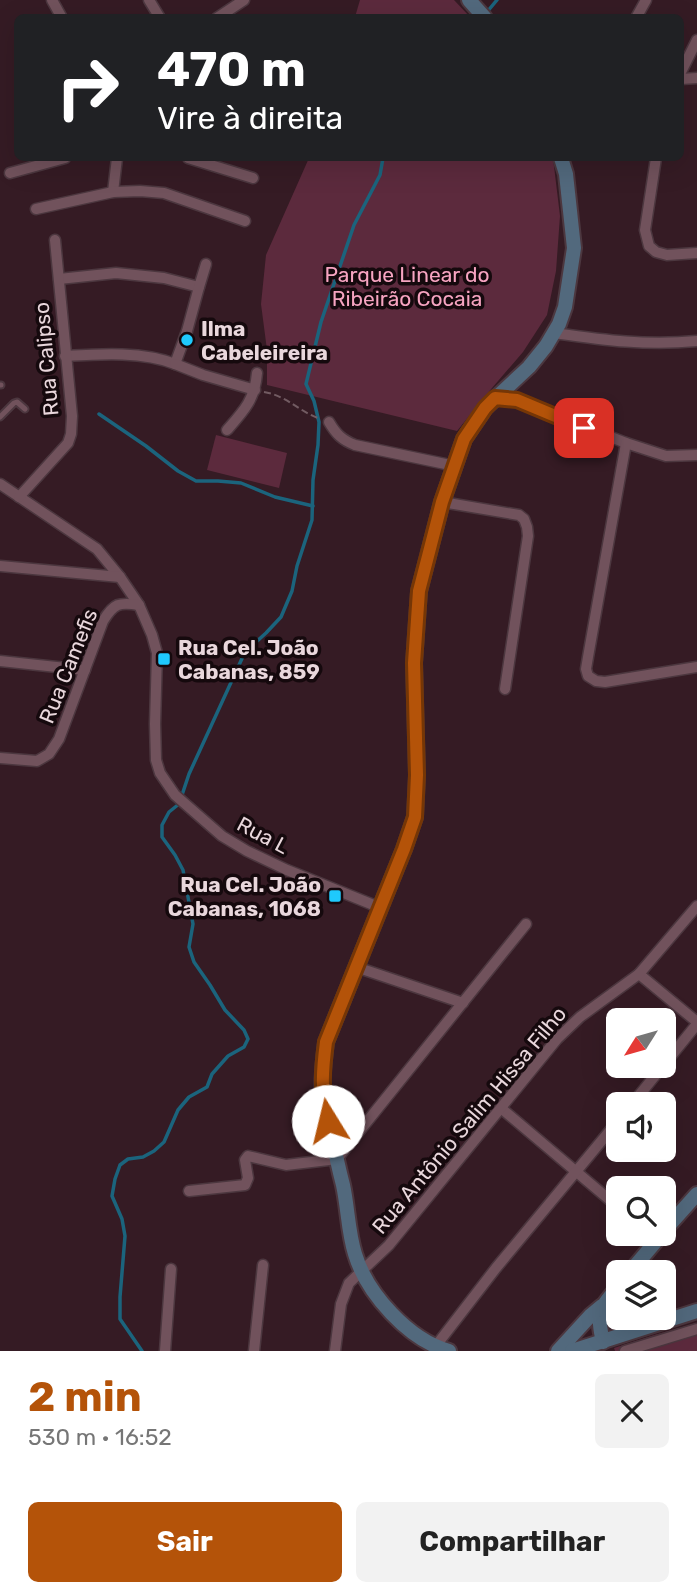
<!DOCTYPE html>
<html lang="pt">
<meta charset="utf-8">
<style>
:root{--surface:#fff;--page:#f2f2f2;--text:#222;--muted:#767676;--accent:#b45309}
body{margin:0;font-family:Rubik,sans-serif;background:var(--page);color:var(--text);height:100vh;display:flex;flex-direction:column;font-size:26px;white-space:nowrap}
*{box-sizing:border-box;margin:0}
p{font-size:23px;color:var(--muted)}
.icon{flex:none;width:38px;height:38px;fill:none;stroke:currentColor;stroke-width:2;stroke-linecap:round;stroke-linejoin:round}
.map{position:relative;height:1351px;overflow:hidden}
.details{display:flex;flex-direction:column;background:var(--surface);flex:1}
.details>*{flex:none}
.top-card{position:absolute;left:14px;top:14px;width:670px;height:147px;border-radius:10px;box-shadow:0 7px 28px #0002;background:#202124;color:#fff;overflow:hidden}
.needle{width:46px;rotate:233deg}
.fabs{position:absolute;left:606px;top:1008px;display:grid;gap:14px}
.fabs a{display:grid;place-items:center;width:70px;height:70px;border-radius:10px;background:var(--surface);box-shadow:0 7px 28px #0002;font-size:35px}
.pin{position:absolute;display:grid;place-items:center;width:60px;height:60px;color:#fff;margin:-30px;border-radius:14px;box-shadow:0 4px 10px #0006}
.me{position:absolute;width:77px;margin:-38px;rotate:351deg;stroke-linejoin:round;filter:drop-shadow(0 0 5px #0008)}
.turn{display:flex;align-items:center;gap:24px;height:147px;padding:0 28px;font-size:32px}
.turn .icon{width:91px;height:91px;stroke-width:2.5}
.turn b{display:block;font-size:49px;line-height:60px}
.round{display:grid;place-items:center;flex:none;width:74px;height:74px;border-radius:10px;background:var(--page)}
.headline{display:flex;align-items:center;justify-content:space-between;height:119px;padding:0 28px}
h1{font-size:42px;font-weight:700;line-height:52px;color:var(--accent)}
.button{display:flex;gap:14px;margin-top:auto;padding:14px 28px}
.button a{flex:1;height:80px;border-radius:10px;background:var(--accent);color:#fff;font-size:28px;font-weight:700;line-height:80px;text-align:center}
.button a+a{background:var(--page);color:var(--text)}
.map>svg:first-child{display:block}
.green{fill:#5c2a3d}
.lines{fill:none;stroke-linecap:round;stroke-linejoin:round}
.stream{stroke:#1b647d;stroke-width:3.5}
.lane-casing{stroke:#4c373f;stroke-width:9}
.street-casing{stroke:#4c373f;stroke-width:13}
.secondary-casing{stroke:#4c373f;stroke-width:18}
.path{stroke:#725b62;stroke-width:2;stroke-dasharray:7 3.5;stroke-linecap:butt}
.lane{stroke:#71525c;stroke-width:5}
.street{stroke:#71525c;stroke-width:10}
.secondary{stroke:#52697d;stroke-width:14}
.route-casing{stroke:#753606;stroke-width:18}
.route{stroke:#b45309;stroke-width:12}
.poi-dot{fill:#1fc9fd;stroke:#15090d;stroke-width:2.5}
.labels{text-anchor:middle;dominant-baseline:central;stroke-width:7;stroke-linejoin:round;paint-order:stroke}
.park-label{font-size:21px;fill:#f7a4c1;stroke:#15090d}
.poi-label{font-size:21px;font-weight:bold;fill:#e9d7dc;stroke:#15090d;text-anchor:start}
.street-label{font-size:21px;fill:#e9d7dc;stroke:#15090d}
</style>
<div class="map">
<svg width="697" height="1351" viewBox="0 0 697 1351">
<rect width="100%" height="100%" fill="#351b24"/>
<!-- green -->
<g class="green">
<polygon points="360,0 454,0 470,17 355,17"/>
<polygon points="309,158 553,158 560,216 556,271 547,315 523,352 486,395 457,431 267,385 267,350 261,304 266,255"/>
<polygon points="216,435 287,453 279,488 207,470"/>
<polygon points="697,1323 697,1351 615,1351 614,1348 654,1335"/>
</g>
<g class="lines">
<!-- stream -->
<g class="stream">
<polyline points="487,12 497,0"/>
<polyline points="99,414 146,446 178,471 196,481 218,481 241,483 275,497 313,506"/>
<polyline points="142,1351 120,1319 120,1297 125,1236 122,1219 112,1196 115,1179 120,1165 128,1159 143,1157 154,1151 164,1142 178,1110 189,1097 207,1087 212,1074 228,1056 244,1047 248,1039 244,1030 225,1010 210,985 194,962 189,947 193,924 183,870 175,855 162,837 162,825 169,812 179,804 189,774 245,652 266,633 281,617 292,591 297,566 312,520 313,480 318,445 319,422 314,401 306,384 321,322 354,225 380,175 383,158"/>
</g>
<defs>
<g id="lane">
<polyline points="0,385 1,385"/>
<polyline points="0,417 14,403 17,402 25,409"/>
</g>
<g id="street">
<polyline points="52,0 62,18"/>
<polyline points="149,0 160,18"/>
<polyline points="217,18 244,0"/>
<polyline points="636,18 646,0"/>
<polyline points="681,72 697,40"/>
<polyline points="681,79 697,78"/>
<polyline points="188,158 253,178"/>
<polyline points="656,158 645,230 649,246 656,252 667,255 697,253"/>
<polyline points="10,173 65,158"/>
<polyline points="113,192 117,158"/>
<polyline points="36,209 113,192 140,191 164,193 245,221"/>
<polyline points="59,279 116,273 164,278 199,287"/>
<path d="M 554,333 C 604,340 646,346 697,341"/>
<path d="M 65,356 C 99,354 143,351 175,364 L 187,331 L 199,287 L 206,264"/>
<polyline points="175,364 203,375 255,390"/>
<polyline points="494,398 517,400 626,443 666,456 697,455"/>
<path d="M 329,422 C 336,434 342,440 355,445 L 455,466"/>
<path d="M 227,430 C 244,411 255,399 257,373"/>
<polyline points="626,443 588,657 586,669 588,676 596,681 605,682 697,667"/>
<polyline points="0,484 97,549 120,577 139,605 152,635 157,653 155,724 156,760 160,773 175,795 222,836 247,851 287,870 381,908"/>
<polyline points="19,497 68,443 71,434 72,416 55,240"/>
<polyline points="442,502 519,515 524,519 527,527 528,536 505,689"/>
<polyline points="0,566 120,577"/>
<polyline points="0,661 85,670"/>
<path d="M 0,758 L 37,761 L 49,754 L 59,739 L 103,621 C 114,603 119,602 139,605"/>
<polyline points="356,967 463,1003"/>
<polyline points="639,974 697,1022"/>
<polyline points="632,1104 697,1024"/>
<polyline points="502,1109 618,1207"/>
<polyline points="189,1191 245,1185 248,1178 245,1160 248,1156 286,1165 337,1159 526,924"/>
<polyline points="435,1347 496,1268 618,1121"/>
<polyline points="165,1351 171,1269"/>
<polyline points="254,1351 263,1265"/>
<polyline points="335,1351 341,1304 349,1283 389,1245 557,1039 580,1017 639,974 697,906"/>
<polyline points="625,1351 697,1329"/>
</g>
<g id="secondary">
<polyline points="469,0 485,18"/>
<polyline points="663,1232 697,1194"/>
<polyline points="630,1272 662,1234"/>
<path d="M 603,1342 C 596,1312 599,1310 618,1287"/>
<path d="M 449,1351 C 409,1340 367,1294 355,1254 C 348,1232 348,1208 343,1185 C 338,1166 334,1147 330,1127 C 327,1117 324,1106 323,1096 C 321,1078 324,1060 326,1042 L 404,849 L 415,817 L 417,775 L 414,663 L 419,591 L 442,502 L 464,439 L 485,408 L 529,367 L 546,346 L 559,324 L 565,307 L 574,248 L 566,174 L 561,158"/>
<polyline points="558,1351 590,1316 602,1306"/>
<polyline points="572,1351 697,1311"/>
</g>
</defs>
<!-- lane casing -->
<use href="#lane" class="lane-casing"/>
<!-- street casing -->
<use href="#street" class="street-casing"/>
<!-- secondary casing -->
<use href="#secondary" class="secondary-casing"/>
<!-- path -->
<path class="path" d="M 264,392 C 287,396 297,410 318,418"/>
<!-- lane -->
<use href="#lane" class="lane"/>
<!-- street -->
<use href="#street" class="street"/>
<!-- secondary -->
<use href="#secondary" class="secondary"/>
</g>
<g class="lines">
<defs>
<path id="route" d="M 328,1121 C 321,1090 322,1073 326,1042 L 404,849 L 415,817 L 417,775 L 414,663 L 419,591 L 442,502 L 464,439 L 485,408 L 495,398 L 517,400 L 584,428"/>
</defs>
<!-- route casing -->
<use href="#route" class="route-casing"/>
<!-- route -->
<use href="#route" class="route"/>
</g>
<!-- markers -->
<g class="poi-dot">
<circle cx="187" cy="340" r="7"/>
<rect x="157" y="652" width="14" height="14" rx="3.5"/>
<rect x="328" y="889" width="14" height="14" rx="3.5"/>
</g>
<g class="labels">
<!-- park labels -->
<g class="park-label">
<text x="407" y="274">Parque Linear do<tspan x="407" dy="24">Ribeirão Cocaia</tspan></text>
</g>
<!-- poi labels -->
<g class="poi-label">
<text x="201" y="328">Ilma<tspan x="201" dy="24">Cabeleireira</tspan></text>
<text x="178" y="647">Rua Cel. João<tspan x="178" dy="24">Cabanas, 859</tspan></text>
<text x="321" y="884" text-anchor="end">Rua Cel. João<tspan x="321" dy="24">Cabanas, 1068</tspan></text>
</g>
<!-- street labels -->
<g class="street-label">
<text transform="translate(46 359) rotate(-95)">Rua Calipso</text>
<text transform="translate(68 666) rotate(-68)">Rua Camefis</text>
<text transform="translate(263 835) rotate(28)">Rua L</text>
<text transform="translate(469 1120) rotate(-50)">Rua Antônio Salim Hissa Filho</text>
</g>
</g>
</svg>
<div class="fabs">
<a><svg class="needle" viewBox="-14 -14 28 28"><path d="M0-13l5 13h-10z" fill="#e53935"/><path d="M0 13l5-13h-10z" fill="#767676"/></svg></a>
<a><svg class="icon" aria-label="sound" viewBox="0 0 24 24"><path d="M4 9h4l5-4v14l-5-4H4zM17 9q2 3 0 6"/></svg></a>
<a><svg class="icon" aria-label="search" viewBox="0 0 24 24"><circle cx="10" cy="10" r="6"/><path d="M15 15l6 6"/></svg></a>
<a><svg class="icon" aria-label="layers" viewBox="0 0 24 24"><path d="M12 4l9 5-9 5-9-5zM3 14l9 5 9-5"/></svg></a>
</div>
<div class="pin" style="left:584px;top:428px;background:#d93025"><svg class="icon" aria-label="arrive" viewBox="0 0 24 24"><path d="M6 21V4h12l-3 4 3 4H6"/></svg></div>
<svg class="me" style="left:328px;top:1121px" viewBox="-20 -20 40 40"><circle r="19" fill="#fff"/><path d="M0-13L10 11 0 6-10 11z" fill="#b45309"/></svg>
<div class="top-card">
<div class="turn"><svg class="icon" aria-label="right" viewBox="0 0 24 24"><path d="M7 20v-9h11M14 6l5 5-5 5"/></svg><div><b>470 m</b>Vire à direita</div></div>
</div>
</div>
<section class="details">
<div class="headline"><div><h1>2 min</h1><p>530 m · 16:52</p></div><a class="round"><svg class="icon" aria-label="close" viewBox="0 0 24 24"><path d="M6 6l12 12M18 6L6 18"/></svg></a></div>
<div class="button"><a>Sair</a><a>Compartilhar</a></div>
</section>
